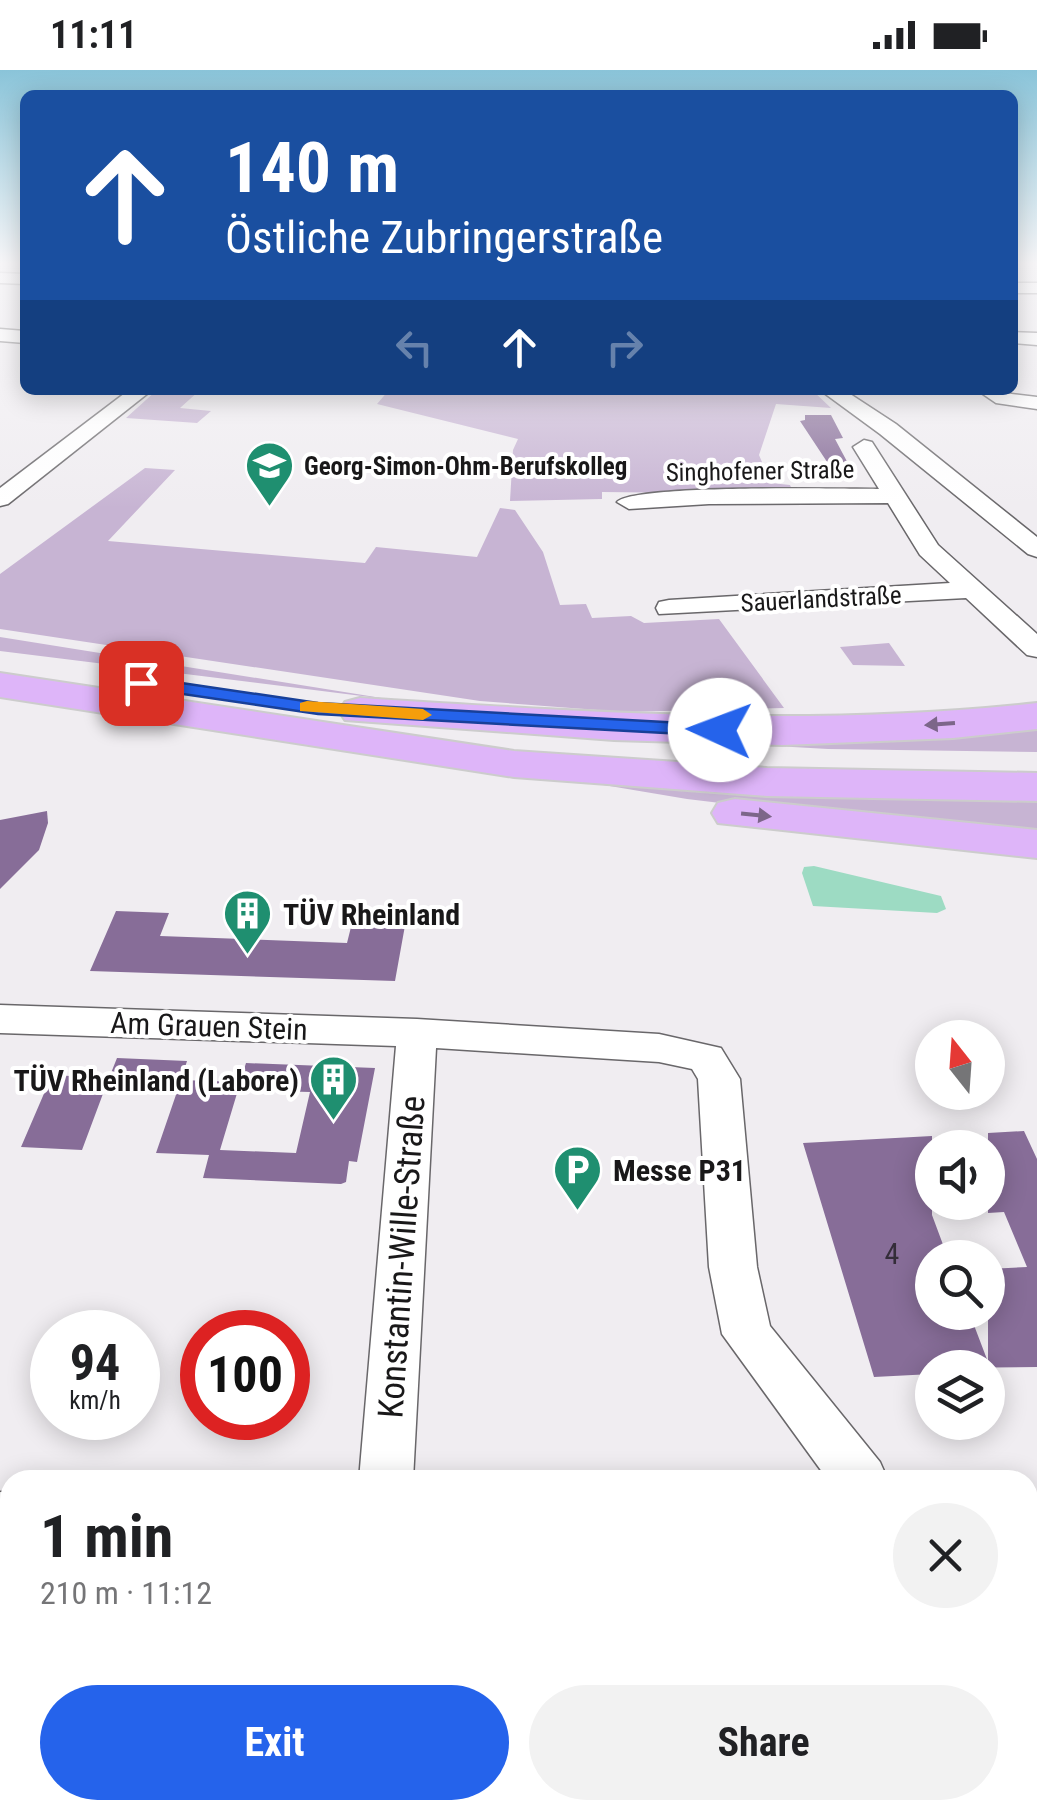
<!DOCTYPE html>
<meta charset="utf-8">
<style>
:root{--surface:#fff;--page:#f2f2f2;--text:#202124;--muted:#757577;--accent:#2563eb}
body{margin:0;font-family:"Roboto Condensed",sans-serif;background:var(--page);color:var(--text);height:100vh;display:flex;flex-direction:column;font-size:38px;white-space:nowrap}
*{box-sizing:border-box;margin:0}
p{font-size:32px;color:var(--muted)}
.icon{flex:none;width:55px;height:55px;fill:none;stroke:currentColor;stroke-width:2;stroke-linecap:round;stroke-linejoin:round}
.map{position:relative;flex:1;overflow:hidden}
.side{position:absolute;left:0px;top:1400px;width:1038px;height:350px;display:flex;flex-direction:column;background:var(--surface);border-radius:30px 30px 0 0;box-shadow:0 5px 25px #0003}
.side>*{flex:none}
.banner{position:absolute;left:20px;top:20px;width:998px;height:305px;border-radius:15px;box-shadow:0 5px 25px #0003;background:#1a4fa0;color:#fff;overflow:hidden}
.needle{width:65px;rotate:343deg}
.tools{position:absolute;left:915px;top:950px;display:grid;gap:20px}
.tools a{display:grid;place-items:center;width:90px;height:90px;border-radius:50%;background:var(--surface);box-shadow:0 5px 25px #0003;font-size:50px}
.speed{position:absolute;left:30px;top:1240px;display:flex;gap:20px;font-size:50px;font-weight:700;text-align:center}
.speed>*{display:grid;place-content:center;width:130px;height:130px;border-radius:50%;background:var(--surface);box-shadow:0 5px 25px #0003;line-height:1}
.speed small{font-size:25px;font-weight:400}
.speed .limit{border:15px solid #d22;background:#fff;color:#111}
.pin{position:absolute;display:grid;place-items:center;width:85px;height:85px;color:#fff;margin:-42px;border-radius:20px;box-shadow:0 5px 15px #0006}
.me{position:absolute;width:110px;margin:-55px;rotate:272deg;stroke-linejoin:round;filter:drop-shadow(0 0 8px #0008)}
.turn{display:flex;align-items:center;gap:35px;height:210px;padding:0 40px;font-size:45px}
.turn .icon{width:130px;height:130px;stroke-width:2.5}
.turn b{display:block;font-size:70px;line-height:85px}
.lanes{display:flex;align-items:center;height:95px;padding:0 40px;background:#0003;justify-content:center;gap:50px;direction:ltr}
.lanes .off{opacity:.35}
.round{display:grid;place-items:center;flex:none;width:105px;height:105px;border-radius:52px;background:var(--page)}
.head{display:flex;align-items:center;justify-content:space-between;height:170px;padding:0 40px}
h1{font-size:60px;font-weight:700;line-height:75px}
.primary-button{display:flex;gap:20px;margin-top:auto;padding:20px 40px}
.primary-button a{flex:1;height:115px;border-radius:60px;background:var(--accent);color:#fff;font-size:40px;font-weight:700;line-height:115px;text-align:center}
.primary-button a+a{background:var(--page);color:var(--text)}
.status{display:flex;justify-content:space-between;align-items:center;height:70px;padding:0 50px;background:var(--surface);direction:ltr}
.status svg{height:28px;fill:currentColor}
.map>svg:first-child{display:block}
.green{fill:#c7b4d3}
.water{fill:#9ddbc3}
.building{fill:#876d98;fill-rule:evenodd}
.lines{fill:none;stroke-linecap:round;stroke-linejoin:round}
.minor-casing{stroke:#69676a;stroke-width:3}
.highway-casing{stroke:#ccc;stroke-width:4}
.minor{fill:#fff;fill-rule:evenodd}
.highway{fill:#deb5f9;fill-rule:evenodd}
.oneway{fill:#7c6689}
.route{fill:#2563eb;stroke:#184099;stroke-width:2.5}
.slow{fill:#f59e0b}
.labels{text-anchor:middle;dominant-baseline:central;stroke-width:8;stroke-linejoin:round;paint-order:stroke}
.far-poi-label{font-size:25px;font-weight:bold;fill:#191819;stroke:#fff;text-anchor:start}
.far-street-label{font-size:25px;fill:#191819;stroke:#fff}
.poi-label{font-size:30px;font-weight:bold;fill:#191819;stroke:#fff;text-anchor:start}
.street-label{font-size:30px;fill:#191819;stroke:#fff}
.near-number-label{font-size:30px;fill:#342d39}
.near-street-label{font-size:35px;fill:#191819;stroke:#fff}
</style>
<div class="status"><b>11:11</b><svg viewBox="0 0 49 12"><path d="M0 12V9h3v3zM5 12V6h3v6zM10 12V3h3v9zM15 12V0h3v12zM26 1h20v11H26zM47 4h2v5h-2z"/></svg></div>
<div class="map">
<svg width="1037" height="1750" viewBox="0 0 1037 1750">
<rect width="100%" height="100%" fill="#f0edf1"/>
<!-- green -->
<g class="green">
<polygon points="157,320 200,320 180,338 211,341 197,353 126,348"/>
<polygon points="389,320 812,320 831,338 776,334 759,385 771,413 790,415 794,424 602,422 602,429 510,431 513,380 518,369 377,334"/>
<polygon points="145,398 175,400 108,471 365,493 376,477 477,487 500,438 515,440 543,482 560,535 586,534 592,548 631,546 644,553 719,549 784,638 624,642 480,631 0,559 0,504"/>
<polygon points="0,567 394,630 0,581"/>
<polygon points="889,573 905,596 853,595 840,577"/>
<polygon points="1037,655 1037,682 828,679 646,669"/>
<polygon points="568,709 812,725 1037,730 1037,765 836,747 687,729"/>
</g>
<!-- water -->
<polygon class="water" points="814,796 941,826 946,839 937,843 813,836 802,803 804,797"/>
<!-- building -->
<g class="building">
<polygon points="805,345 831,345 843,368 835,369 851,399 837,407 800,351 805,350"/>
<polygon points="47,741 48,753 39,780 0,819 0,750"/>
<polygon points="116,841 169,843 160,866 347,873 353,849 406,850 395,911 90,901"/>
<path d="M 117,988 L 187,991 L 181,1010 L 240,1012 L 246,993 L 375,998 L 357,1092 L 349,1091 L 346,1112 L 341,1114 L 203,1108 L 209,1085 L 156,1083 L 179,1016 L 107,1013 L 82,1080 L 21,1077 L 52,1005 L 109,1008 ZM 238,1020 L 310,1022 L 296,1083 L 220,1080 Z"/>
<polygon points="1024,1061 1037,1089 1037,1297 932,1298 932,1304 874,1307 803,1073 932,1066 932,1145 948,1188 932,1188 932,1242 969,1242 988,1292 988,1199 1027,1197 1004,1142 988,1143 988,1063"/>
</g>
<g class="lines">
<defs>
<g id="minor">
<polygon points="0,203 25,204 25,214 0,213"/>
<rect x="1012" y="213" width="25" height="10"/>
<polygon points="0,259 25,261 25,273 0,271"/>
<polygon points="1012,262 1037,263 1037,275 1012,273"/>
<polygon points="129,320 152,320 8,434 0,436 0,418"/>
<polygon points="820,320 844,320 896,354 1037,467 1037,487 1028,484 880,364"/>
<polygon points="977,320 1037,327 1037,339 996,333"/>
<path d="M 864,370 L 872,372 L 938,475 L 1037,564 L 1037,587 L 1027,585 L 966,528 L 659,544 L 656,538 L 659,532 L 669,530 L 950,513 L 920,485 L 888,433 L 709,434 L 629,439 L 617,432 C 634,414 841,419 879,419 L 853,377 Z"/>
<polygon points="0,935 417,949 659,964 721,978 740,1009 757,1197 770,1256 880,1392 888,1410 828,1410 722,1264 709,1197 698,1009 692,999 659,992 436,978 413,1410 359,1410 396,976 0,963"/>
<polygon points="0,1422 10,1423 10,1475 0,1474"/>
<polygon points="1037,1491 1037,1549 1028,1551 1028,1494"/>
<polygon points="1028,1682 1037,1686 1037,1750 1008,1750 1004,1740 1028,1740"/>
</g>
<g id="highway">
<polygon points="0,603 514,681 767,698 1037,703 1037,731 767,726 514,707 0,627"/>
<path d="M 360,628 C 587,642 811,658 1037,633 L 1037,659 L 953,668 L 783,675 L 614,670 L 345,650 L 339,641 L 345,632 Z"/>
<polygon points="735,729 1037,760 1037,788 718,753 712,743 718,733"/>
</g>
</defs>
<!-- minor casing -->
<use href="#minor" class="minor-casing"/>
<!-- highway casing -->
<use href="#highway" class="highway-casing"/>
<!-- minor -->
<use href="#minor" class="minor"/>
<!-- highway -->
<use href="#highway" class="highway"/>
</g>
<!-- one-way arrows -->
<defs><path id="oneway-solid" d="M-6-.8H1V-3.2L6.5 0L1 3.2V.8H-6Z" transform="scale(2.5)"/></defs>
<g class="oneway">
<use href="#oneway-solid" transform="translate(940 654) rotate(176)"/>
<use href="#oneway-solid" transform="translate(756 745) rotate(6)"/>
</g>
<!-- sky -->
<linearGradient id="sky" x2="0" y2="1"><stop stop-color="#8ac4d9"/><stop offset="0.44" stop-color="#f8f7f9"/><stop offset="1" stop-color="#f8f7f9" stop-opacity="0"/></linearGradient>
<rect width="1037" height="438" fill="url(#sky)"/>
<!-- route -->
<polygon class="route" points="141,607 318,633 720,655 730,660 720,666 318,644 135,617 135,609"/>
<!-- slow -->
<polygon class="slow" points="307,631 423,639 432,645 423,650 300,641 300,633"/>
<!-- icons -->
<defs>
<symbol id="school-pin" viewBox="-11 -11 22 30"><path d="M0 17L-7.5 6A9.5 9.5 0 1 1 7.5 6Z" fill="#1f8f70" stroke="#fff"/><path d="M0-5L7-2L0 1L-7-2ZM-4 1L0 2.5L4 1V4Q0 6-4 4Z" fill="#fff"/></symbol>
<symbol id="building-pin" viewBox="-11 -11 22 30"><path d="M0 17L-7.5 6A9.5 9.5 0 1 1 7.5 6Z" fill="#1f8f70" stroke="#fff"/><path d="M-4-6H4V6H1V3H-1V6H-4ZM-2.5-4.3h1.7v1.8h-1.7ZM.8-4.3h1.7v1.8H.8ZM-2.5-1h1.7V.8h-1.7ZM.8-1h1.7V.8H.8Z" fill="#fff"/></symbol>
<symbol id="parking-pin" viewBox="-11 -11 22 30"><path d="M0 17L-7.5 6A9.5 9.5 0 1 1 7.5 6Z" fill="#1f8f70" stroke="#fff"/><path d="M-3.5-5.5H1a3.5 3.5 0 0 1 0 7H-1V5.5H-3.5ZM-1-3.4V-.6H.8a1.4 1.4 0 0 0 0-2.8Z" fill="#fff"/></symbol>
</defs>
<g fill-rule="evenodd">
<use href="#school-pin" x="242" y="368" width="55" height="75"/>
<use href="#building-pin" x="220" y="816" width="55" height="75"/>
<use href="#building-pin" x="306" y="982" width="55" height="75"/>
<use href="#parking-pin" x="550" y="1072" width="55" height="75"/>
</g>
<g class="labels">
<!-- far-poi labels -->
<g class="far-poi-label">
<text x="304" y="396">Georg-Simon-Ohm-Berufskolleg</text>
</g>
<!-- far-street labels -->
<g class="far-street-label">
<text transform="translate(760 401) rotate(-1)">Singhofener Straße</text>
<text transform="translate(821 529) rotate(-3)">Sauerlandstraße</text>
</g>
<!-- poi labels -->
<g class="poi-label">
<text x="283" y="844">TÜV Rheinland</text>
<text x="299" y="1010" text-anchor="end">TÜV Rheinland (Labore)</text>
<text x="613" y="1100">Messe P31</text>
</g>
<!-- street labels -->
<g class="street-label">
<text transform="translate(209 956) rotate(2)">Am Grauen Stein</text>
</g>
<!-- near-number labels -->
<g class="near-number-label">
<text x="892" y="1183">4</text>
</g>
<!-- near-street labels -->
<g class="near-street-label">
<text transform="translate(402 1187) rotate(-86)">Konstantin-Wille-Straße</text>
</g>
</g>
</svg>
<div class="tools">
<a><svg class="needle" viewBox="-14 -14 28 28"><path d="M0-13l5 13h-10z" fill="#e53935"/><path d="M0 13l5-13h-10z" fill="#757577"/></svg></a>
<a><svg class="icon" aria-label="sound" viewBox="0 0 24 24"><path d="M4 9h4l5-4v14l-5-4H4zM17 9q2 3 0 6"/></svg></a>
<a><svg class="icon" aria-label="search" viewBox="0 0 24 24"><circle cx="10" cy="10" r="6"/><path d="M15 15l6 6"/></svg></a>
<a><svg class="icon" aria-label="layers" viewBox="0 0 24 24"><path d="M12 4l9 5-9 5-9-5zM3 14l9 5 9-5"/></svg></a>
</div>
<div class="speed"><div>94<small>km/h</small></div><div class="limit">100</div></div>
<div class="pin" style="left:141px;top:613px;background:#d93025"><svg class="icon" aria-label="arrive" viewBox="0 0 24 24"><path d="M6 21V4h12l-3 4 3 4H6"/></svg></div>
<svg class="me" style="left:720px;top:660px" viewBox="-20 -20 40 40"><circle r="19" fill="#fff"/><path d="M0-13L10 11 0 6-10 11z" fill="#2563eb"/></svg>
<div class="banner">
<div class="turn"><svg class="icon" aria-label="ahead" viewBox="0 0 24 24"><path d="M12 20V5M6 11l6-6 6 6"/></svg><div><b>140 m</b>Östliche Zubringerstraße</div></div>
<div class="lanes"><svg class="icon off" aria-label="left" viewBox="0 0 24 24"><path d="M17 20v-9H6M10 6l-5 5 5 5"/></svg><svg class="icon" aria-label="ahead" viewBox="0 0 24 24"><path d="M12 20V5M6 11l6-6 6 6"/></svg><svg class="icon off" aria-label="right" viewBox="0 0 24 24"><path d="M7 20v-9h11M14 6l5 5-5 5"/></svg></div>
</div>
<section class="side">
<div class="head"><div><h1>1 min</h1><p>210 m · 11:12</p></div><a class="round"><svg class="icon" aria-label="close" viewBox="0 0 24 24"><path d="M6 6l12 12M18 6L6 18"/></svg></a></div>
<div class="primary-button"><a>Exit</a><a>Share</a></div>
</section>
</div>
